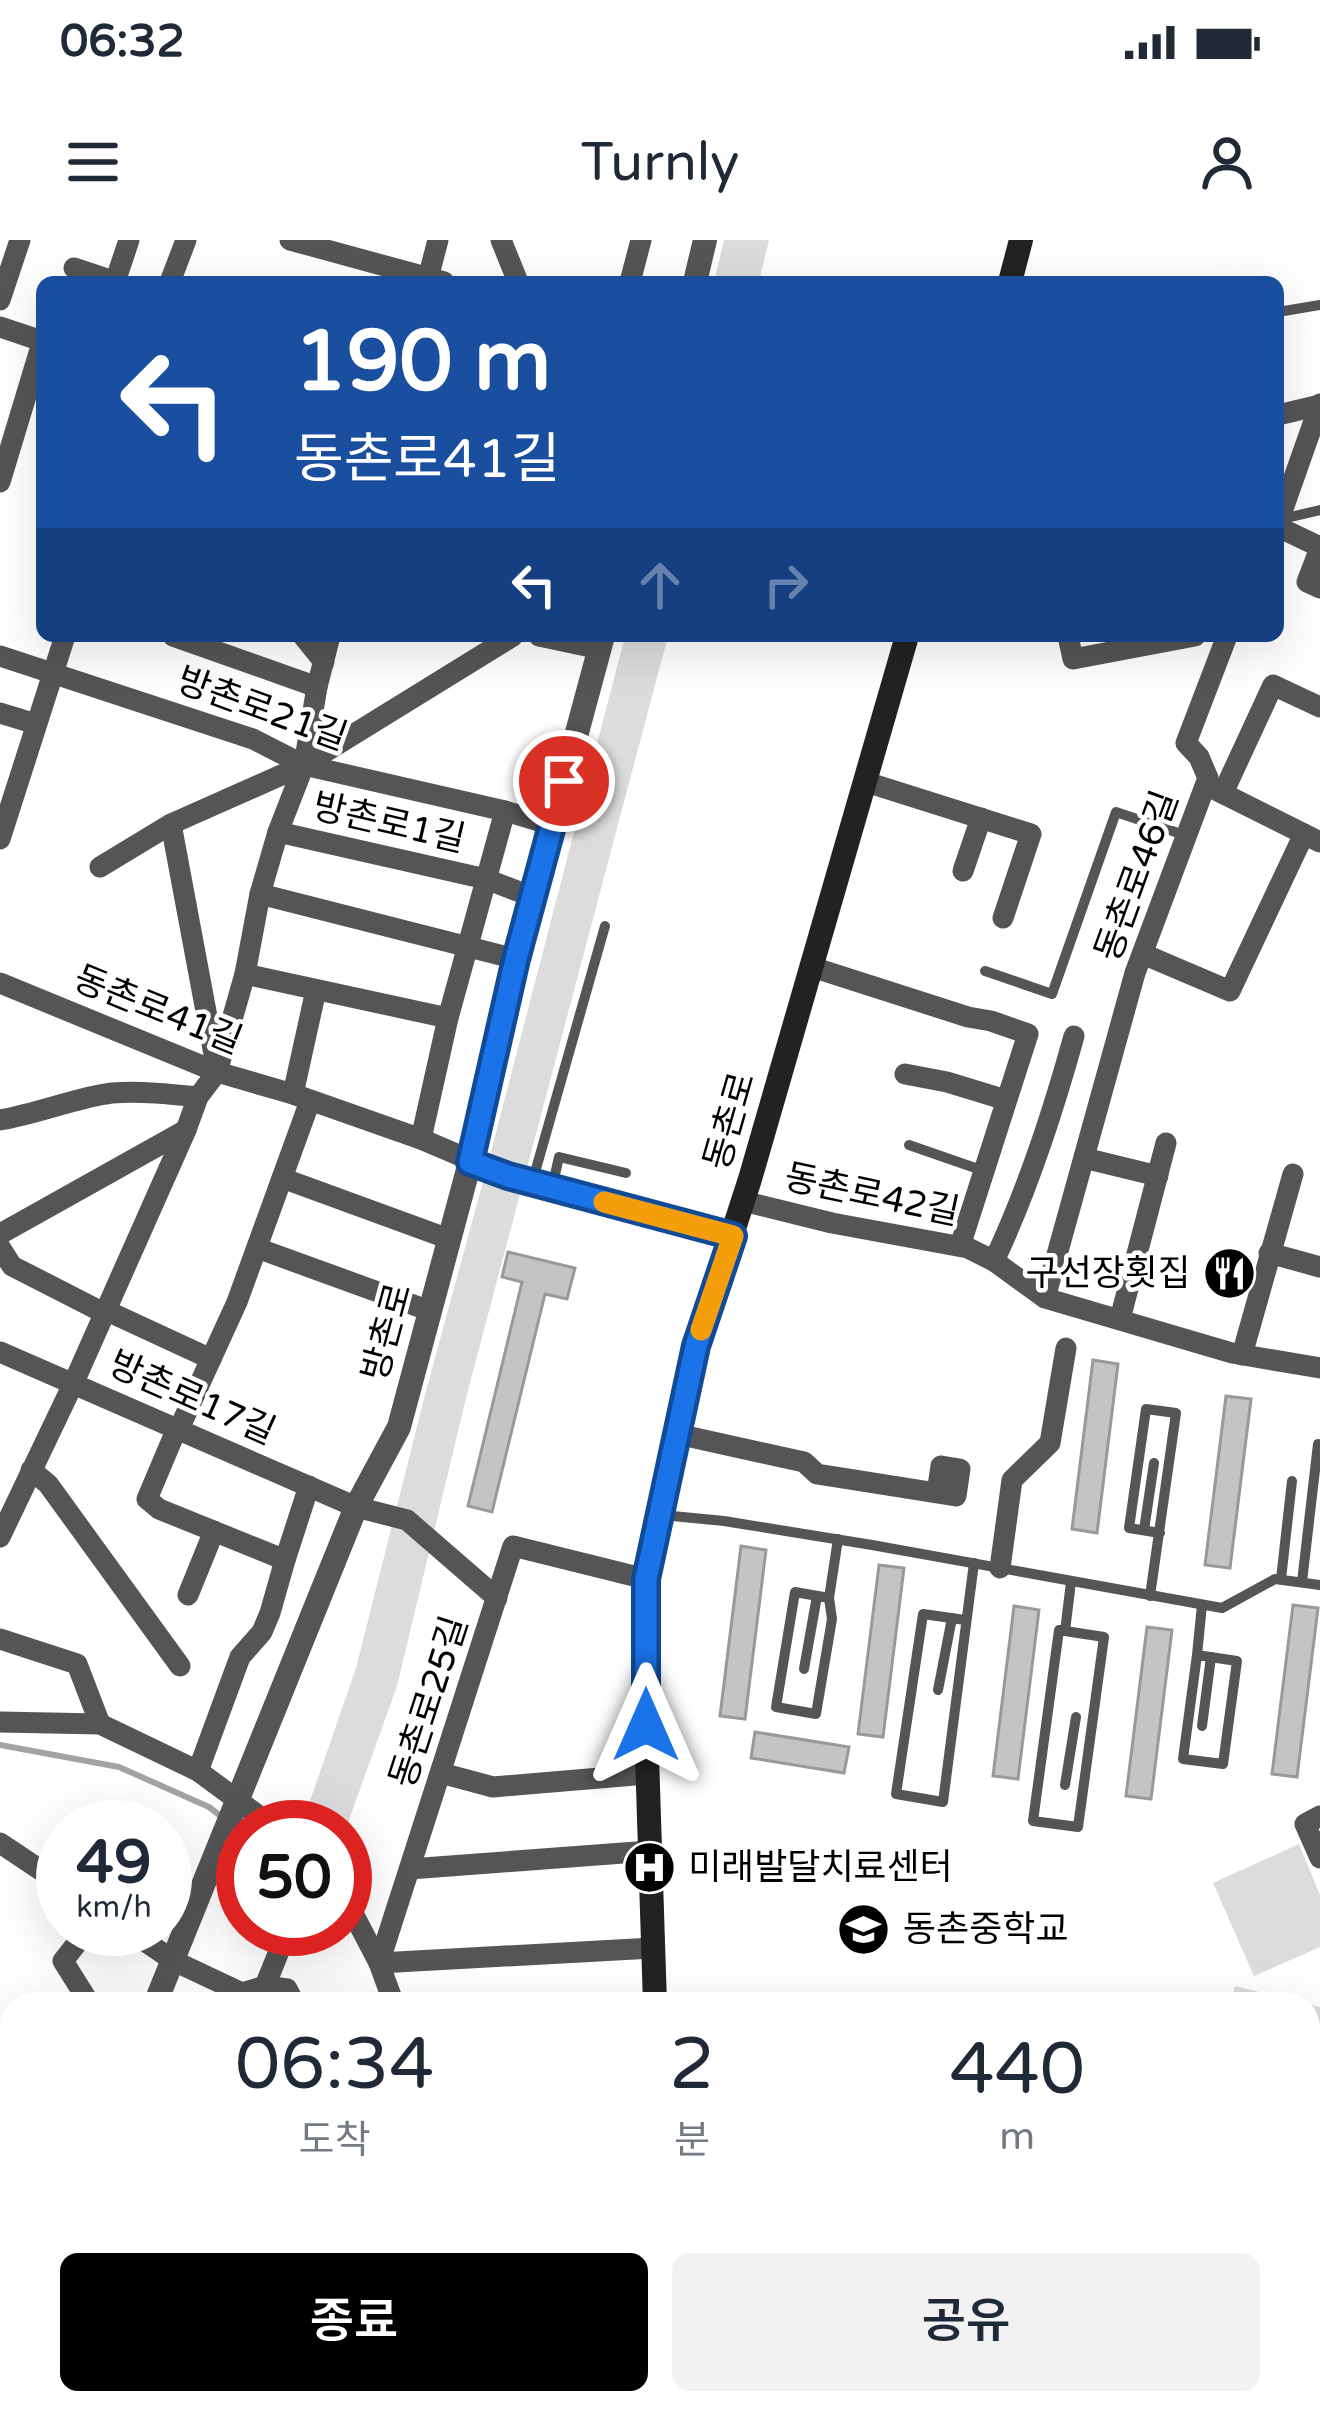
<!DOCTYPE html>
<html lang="ko">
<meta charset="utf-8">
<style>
:root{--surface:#fff;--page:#f2f2f3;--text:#1f2937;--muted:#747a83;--accent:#000}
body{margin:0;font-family:"Varela Round","Noto Sans KR",sans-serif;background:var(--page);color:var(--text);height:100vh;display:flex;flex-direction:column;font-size:45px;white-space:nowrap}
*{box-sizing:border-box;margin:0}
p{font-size:39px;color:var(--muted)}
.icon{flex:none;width:66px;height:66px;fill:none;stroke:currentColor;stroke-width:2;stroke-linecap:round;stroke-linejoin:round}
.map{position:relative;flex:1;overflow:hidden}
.drawer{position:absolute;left:0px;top:1752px;width:1320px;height:423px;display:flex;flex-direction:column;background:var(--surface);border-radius:36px 36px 0 0;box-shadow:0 12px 48px #0002}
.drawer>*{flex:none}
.guide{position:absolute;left:36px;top:36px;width:1248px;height:366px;border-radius:18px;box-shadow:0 12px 48px #0002;background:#1a4fa0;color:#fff;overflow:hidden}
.speed{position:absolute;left:36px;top:1560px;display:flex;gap:24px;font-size:60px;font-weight:700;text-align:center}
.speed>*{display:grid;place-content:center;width:156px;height:156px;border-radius:50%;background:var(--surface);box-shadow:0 12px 48px #0002;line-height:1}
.speed small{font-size:30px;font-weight:400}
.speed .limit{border:18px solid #d22;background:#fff;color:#111}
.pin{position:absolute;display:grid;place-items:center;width:102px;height:102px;color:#fff;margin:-51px;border:6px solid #fff;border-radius:50%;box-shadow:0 3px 12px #0007}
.me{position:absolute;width:132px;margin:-66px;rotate:0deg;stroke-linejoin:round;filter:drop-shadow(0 0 9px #0008)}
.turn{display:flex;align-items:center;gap:42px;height:252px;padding:0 60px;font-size:54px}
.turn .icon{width:156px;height:156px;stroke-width:2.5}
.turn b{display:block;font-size:84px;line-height:102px}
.lanes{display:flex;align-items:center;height:114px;padding:0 60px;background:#0003;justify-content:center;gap:60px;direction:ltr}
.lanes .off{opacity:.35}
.eta{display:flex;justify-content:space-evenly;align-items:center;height:204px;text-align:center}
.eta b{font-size:72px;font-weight:600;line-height:84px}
.button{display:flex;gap:24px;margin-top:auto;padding:24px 60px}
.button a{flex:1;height:138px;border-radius:18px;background:var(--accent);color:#fff;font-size:48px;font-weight:600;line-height:138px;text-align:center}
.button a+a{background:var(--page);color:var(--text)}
.status{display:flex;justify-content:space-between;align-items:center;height:84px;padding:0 60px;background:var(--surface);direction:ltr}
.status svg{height:33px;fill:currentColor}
header{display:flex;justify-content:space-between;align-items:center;height:156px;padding:0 60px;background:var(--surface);font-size:54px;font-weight:600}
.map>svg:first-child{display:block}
.green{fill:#dcdcdc}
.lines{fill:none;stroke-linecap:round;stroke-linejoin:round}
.stream{stroke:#a3a3a3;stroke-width:6}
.building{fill:#c4c4c4;stroke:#999;stroke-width:3}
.path{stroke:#777;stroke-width:3;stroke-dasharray:3 6;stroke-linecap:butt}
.service{stroke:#555;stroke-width:10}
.minor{stroke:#555;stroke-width:21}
.tertiary{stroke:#555;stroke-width:24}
.secondary{stroke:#222;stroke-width:24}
.route-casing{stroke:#114b97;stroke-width:30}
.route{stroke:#1a73e8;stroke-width:21}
.slow{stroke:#f59e0b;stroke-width:21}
.labels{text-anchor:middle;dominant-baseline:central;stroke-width:9;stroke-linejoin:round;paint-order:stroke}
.street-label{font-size:36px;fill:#000;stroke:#fff}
.poi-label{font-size:36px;fill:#000;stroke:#fff;text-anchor:start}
</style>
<div class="status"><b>06:32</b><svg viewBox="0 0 49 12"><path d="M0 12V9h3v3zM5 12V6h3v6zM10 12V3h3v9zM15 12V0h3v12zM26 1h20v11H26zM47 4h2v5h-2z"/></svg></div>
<header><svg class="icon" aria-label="menu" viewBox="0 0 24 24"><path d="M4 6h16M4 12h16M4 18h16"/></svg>Turnly<svg class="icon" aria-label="person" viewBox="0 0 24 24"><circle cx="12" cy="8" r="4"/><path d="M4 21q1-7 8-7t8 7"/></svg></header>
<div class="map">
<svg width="1320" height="2174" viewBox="0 0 1320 2174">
<rect width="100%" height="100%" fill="#fff"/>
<!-- green -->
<g class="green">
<polygon points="724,0 769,0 759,42 714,42"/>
<polygon points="625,396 668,396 467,1154 397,1446 345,1591 345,1587 301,1587 356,1428 426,1151 487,927"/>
<polygon points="1299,1604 1320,1655 1320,1707 1254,1736 1213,1643"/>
<polygon points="1235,1746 1320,1767 1320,1915 1308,1961 1308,1764 1231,1764"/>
</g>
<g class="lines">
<!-- stream -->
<polyline class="stream" points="0,1505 119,1527 209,1567 222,1577"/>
</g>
<!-- building -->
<g class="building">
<polygon points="508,1012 575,1028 567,1059 545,1054 492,1272 468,1266 522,1042 502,1037"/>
<polygon points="1093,1120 1118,1124 1097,1293 1072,1289"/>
<polygon points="1226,1156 1251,1159 1230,1328 1205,1325"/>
<polygon points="741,1306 766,1310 745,1479 720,1476"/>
<polygon points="879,1325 904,1328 883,1497 858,1494"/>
<polygon points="1293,1365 1318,1368 1297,1537 1272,1534"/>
<polygon points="1014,1366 1039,1370 1018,1539 993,1536"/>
<polygon points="1147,1387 1172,1390 1151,1559 1126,1556"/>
<polygon points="755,1492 849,1507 844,1533 751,1518"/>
</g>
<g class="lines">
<!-- path -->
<polyline class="path" points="1315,2174 1320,2165"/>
<!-- service -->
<g class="service">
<polyline points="1278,72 1320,65"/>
<polyline points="1282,279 1320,270"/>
<polyline points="985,731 1052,754 1116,572 1187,596"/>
<polyline points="909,905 984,931"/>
<polyline points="532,943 605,686"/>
<polyline points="552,948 559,917 626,933"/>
<polyline points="662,1275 724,1281 872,1305 1222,1368 1275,1339 1320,1345"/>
<polyline points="1144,1290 1154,1223"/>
<polyline points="1281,1339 1292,1241"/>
<polyline points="1302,1342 1318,1204"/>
<polyline points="1150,1356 1176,1173 1146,1169 1129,1288 1160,1293"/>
<polyline points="829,1358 795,1352 776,1467 816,1474 832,1379 829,1358 838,1299"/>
<polyline points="965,1380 923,1374 896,1554 943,1562 974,1323"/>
<polyline points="1065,1391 1059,1390 1033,1581 1078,1587 1104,1397 1065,1391 1071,1342"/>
<polyline points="1197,1415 1183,1519 1223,1524 1237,1421 1197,1415 1202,1365"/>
<polyline points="804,1429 817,1356"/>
<polyline points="938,1450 952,1378"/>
<polyline points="1202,1486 1211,1417"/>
<polyline points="1065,1545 1076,1477"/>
</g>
<!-- minor -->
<g class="minor">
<polyline points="290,0 444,42"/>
<polyline points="501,0 518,42"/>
<polyline points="74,28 116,42"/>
<polyline points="115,42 129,0"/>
<polyline points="170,42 186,0"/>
<polyline points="427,42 438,0"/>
<polyline points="630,42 641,0"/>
<polyline points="0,60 20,0"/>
<polyline points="0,87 42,101"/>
<polyline points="1278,175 1320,165"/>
<polyline points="0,242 42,103"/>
<polyline points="1278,283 1320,164"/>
<polyline points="1278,287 1320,307"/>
<polyline points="1320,308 1307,342 1320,348"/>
<polyline points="173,396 317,447"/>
<polyline points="303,396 324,422"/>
<polyline points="539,396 600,409"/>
<polyline points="1068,396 1073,419 1195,396"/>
<polyline points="0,416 253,499 304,525 505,571 552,585"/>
<polyline points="0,473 36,484"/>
<polyline points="866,542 1031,594 1003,678"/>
<polyline points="1212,548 1320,602"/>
<polyline points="1223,553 1273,445 1320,467"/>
<polyline points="171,584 216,825"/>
<polyline points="278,592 486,639 533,657"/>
<polyline points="0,599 65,396"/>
<polyline points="100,627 171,584 304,525 513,396"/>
<polyline points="963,631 981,578"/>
<polyline points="260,654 516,719"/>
<polyline points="1143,714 1230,751 1304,594"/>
<polyline points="812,727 968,777 991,781 1028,794 960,1006"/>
<polyline points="245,734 448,778"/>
<polyline points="0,743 217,832 293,854 421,899 508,936 733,996"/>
<polyline points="905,834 947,842 1006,860"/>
<polyline points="293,854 316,750"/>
<path d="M 0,880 C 37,874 78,857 112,853 C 141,851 170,854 198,857"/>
<polyline points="421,899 448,778 505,571"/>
<polyline points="1084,918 1158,936"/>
<polyline points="282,938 449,999"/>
<polyline points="743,961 832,983 968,1008 994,1021 1045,1058 1232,1113 1320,1128"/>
<polyline points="0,994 186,890"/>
<polyline points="0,1007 12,1026 104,1073"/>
<polyline points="257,1008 430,1071"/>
<polyline points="1269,1013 1320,1027"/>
<path d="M 994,1021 C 1028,949 1053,872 1074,796"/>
<polyline points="1045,1058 1135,733 1208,538 1199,517 1186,503 1227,396"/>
<polyline points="105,1070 211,1119"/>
<polyline points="1120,1079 1166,903"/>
<polyline points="0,1112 356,1267 407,1280 497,1358"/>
<polyline points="1242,1115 1293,934"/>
<polyline points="177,1188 147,1259 159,1269 285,1320 309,1246"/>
<polyline points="179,1189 237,1062 310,861"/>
<polyline points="677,1194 804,1222 817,1234 937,1253 941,1226 960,1229 956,1256 937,1253"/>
<polyline points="31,1230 48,1244 180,1426"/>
<polyline points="0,1297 74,1142 186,890 198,857 217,832 245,734 260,654 278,592 304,525 317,447 330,396"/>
<polyline points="1000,1328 1012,1240 1050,1203 1066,1108"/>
<polyline points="646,1339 513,1306 379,1723 653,1708"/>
<polyline points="188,1355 214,1291"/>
<polyline points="0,1399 77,1424 100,1484"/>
<polyline points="0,1482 100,1484 198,1531 274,1587"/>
<polyline points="198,1531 240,1417 262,1392 270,1373 285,1320"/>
<polyline points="441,1533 493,1547 647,1534"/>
<polyline points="1320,1576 1305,1584 1320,1618"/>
<polyline points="0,1603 63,1645"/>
<polyline points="410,1629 650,1611"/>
<polyline points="345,1658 379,1723 394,1764"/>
<polyline points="88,1689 63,1721 90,1764"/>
<polyline points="127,1689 174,1721 242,1753 265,1746 287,1749 295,1764"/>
<polyline points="265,1746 288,1689"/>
<polyline points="0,1900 12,1890"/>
<polyline points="0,1955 12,1960"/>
<polyline points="0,2046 12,2052"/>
<polyline points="1308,2124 1320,2103"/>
<polyline points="418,2163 420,2174"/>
<polyline points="221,2167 243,2174"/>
<polyline points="702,2171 790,2174"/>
<polyline points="85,2174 89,2163"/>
<polyline points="1279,2174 1285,2163"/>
</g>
<!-- tertiary -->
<g class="tertiary">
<polyline points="695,42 705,0"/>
<polyline points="155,1764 356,1267 399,1187 470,922 516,719 603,396"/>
<polyline points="0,2129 12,2095"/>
<polyline points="701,2163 702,2174"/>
</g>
<!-- secondary -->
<g class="secondary">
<polyline points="1010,42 1021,0"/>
<polyline points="655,1764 646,1485 646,1339 696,1106 750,939 907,396"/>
<polyline points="615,2174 620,2163"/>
</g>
</g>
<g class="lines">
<defs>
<polyline id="route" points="564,541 516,719 470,922 508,936 733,996 696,1106 646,1339 646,1485"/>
</defs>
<!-- route casing -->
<use href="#route" class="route-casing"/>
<!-- route -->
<use href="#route" class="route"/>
<!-- slow -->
<polyline class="slow" points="604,962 733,996 701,1090"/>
</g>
<!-- icons -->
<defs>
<symbol id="restaurant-disc" viewBox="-11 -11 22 22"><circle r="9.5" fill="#000" stroke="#fff"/><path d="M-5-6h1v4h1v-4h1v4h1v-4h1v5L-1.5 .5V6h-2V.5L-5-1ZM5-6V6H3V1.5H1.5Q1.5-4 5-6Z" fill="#fff"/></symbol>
<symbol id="hospital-disc" viewBox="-11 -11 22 22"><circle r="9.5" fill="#000" stroke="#fff"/><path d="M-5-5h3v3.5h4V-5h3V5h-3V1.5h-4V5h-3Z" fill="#fff"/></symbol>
<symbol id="school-disc" viewBox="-11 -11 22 22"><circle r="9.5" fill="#000" stroke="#fff"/><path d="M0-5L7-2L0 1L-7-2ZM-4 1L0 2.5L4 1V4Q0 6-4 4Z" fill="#fff"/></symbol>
</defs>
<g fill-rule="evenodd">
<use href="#restaurant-disc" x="1200" y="1004" width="59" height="59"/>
<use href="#hospital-disc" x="620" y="1598" width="59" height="59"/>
<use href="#school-disc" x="834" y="1660" width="59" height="59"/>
</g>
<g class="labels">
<!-- street labels -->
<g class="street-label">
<text transform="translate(262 469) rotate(20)">방촌로21길</text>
<text transform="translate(389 583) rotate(13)">방촌로1길</text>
<text transform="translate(1137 636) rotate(-70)">동촌로46길</text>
<text transform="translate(158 770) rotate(22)">동촌로41길</text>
<text transform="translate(730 881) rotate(-74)">동촌로</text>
<text transform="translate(872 955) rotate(12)">동촌로42길</text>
<text transform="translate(387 1092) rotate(-75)">방촌로</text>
<text transform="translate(192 1158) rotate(24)">방촌로17길</text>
<text transform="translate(429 1462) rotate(-72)">동촌로25길</text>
</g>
<!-- poi labels -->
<g class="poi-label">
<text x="1191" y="1033" text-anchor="end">구선장횟집</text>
<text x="688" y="1627">미래발달치료센터</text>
<text x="903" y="1689">동촌중학교</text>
</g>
</g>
</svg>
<div class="speed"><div>49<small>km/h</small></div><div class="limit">50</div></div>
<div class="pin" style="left:564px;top:541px;background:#d93025"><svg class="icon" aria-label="arrive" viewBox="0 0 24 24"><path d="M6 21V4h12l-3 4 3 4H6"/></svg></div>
<svg class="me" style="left:646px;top:1485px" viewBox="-20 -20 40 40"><path d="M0-17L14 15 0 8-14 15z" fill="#1a73e8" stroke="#fff" stroke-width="4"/></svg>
<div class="guide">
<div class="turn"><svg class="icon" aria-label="left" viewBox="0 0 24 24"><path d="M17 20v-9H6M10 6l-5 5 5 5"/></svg><div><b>190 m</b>동촌로41길</div></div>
<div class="lanes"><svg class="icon" aria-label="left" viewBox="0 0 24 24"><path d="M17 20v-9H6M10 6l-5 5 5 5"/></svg><svg class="icon off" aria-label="ahead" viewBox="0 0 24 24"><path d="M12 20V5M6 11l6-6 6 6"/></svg><svg class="icon off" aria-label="right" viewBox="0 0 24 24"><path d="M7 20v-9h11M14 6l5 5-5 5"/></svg></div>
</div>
<section class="drawer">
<div class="eta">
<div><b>06:34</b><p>도착</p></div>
<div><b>2</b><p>분</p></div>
<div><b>440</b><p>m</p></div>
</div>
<div class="button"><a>종료</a><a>공유</a></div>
</section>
</div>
